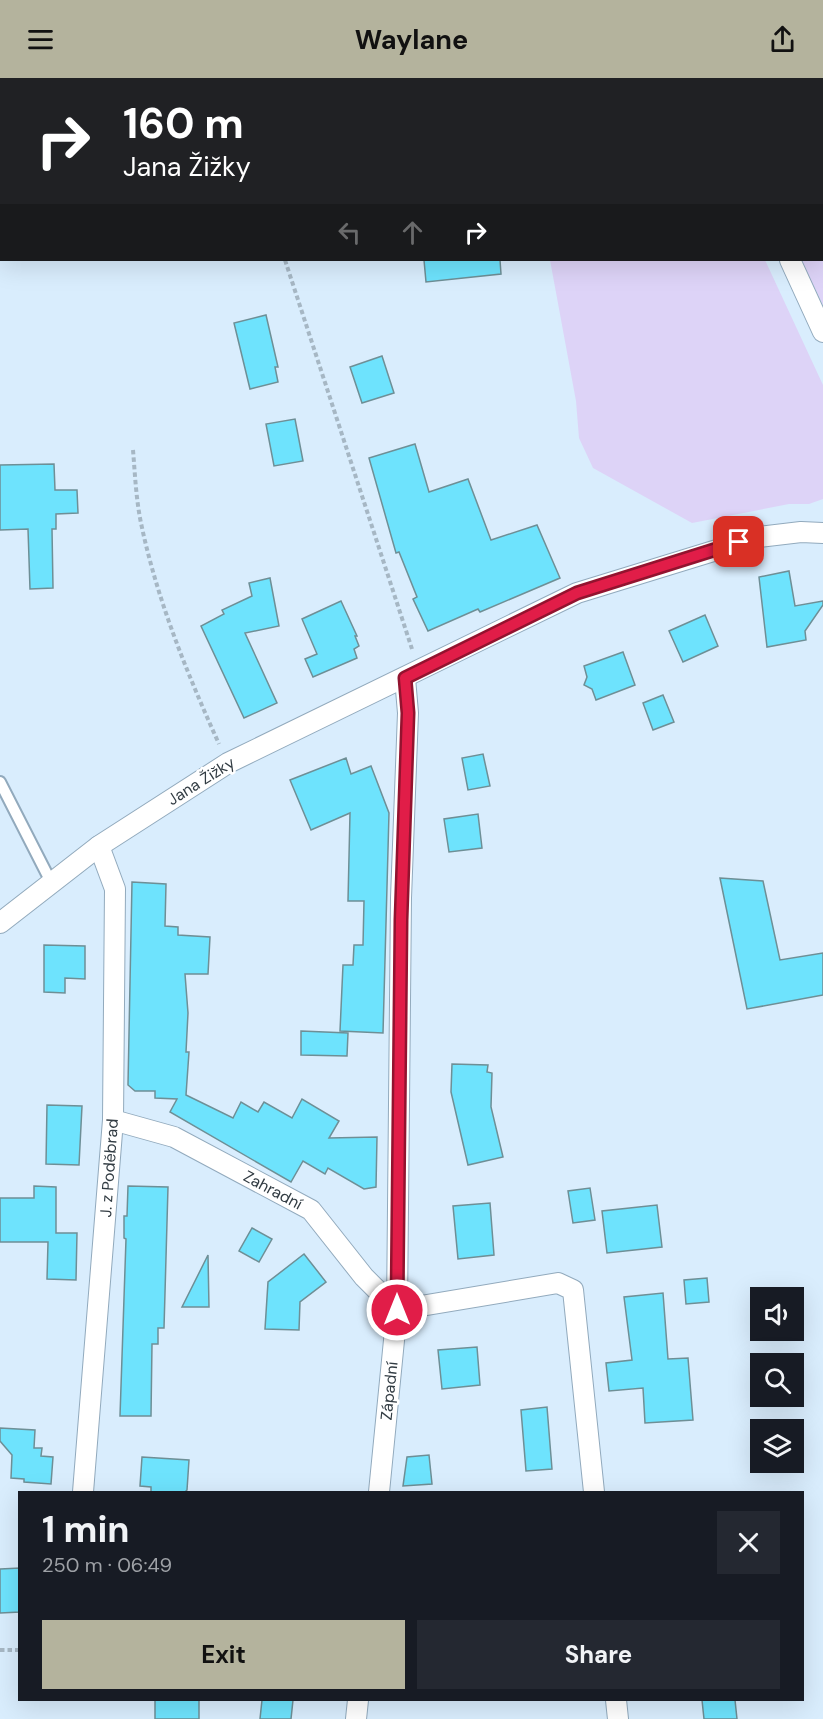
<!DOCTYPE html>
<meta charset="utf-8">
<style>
:root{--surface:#171b24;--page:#242831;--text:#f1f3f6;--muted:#9ea1a6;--accent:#b4b39d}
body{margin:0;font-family:"DM Sans",sans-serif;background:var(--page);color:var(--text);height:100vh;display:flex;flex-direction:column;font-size:22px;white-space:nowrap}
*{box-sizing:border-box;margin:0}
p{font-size:20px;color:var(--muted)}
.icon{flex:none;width:33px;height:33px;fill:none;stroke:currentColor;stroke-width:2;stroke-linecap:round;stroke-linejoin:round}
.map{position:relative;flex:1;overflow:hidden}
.panel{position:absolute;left:18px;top:1413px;width:786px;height:210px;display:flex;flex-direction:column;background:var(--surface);border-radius:0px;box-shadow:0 6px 24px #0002}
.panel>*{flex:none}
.guide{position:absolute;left:0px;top:0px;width:824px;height:183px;box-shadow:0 6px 24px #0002;background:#202124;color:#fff;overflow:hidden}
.controls{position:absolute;left:750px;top:1209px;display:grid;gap:12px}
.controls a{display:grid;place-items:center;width:54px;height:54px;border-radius:0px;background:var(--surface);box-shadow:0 6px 24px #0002;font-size:30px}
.pin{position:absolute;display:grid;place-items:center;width:51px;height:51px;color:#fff;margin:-26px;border-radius:12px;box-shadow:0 3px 9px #0006}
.me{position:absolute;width:66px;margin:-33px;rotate:0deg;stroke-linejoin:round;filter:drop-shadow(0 0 4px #0008)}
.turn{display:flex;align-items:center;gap:21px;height:126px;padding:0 24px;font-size:27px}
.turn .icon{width:78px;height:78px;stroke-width:2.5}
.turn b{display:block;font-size:42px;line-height:51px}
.lanes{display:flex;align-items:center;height:57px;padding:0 24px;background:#0003;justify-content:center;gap:30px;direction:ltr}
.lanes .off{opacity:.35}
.round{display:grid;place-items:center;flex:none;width:63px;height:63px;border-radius:0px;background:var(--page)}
.headline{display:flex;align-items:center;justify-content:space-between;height:102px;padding:0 24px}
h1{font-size:36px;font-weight:700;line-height:45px}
.button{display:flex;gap:12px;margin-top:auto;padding:12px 24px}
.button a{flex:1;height:69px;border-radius:0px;background:var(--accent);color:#111;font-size:24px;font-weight:700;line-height:69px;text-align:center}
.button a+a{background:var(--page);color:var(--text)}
header{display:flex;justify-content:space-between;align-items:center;height:78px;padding:0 24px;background:var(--accent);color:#111;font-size:27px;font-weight:700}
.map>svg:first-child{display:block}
.green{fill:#ddd3f7}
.building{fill:#6ee3fd;stroke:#6e8f96;stroke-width:1.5}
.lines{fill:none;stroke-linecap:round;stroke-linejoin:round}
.lane-casing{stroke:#92aabd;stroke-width:14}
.street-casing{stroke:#92aabd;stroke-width:22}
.path{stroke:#a6b7c4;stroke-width:4;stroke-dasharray:4.5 3;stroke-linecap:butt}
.lane{stroke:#fff;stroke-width:10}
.street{stroke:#fff;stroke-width:20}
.route-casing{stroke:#92132f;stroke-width:15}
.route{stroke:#e11d48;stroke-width:10}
.labels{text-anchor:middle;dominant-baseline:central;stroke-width:5;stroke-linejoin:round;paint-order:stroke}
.street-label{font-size:16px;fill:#323c43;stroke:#fff}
</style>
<header><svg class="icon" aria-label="menu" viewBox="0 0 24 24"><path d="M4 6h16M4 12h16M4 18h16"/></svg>Waylane<svg class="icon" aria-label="share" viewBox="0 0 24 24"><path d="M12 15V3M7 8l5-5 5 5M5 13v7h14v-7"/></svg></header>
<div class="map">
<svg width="823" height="1641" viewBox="0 0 823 1641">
<rect width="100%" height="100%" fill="#d9edfd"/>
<!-- green -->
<g class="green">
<polygon points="169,0 387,0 387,1 169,2"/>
<polygon points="724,0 823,0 823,227 801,182 822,182 822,2"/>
<polygon points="550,182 765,182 823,307 823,421 809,426 789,426 692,445 593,390 579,360 576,323"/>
</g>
<!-- building -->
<g class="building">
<polygon points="424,182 500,182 501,196 426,204"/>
<polygon points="266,237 278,289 275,289 278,304 250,311 234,245"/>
<polygon points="382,278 394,315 362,325 350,289"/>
<polygon points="295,341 303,383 274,388 266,346"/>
<polygon points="415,366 429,414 468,401 491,462 537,447 560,500 480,534 478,531 428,553 413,521 417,519 399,474 396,475 369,380"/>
<polygon points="54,386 55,412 77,412 78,435 56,436 56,451 52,451 53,510 30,511 28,451 0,452 0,387"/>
<polygon points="789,493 795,528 823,523 823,527 805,553 806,562 767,569 759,499"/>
<polygon points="270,500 279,548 245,555 277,625 244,640 201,548 224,536 222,532 252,518 249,505"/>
<polygon points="341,523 357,558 355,558 359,568 354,571 357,580 313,599 305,581 317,576 302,541"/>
<polygon points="705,537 718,568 683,584 669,553"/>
<polygon points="623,574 635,607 596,622 592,611 584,607 587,599 584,588"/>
<polygon points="663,617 674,644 653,652 643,625"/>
<polygon points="483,676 490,708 468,712 462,680"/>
<polygon points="346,680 351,696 371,688 389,735 383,955 340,953 343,887 353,887 354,867 363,867 364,823 348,823 350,735 311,752 290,702"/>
<polygon points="478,736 482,770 449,774 444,741"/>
<polygon points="720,800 763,803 780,882 823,875 823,917 747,931"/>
<polygon points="132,804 166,806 165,848 178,849 178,857 210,859 208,896 185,896 188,935 186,974 189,974 186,1017 233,1040 241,1024 258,1034 264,1024 292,1040 302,1021 339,1043 329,1060 377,1059 376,1109 364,1111 328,1090 325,1096 303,1083 291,1104 170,1034 177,1021 155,1020 155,1013 135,1013 128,1007"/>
<polygon points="44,867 85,868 85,901 65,900 65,915 44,914"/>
<polygon points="301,953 348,955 347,978 301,977"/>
<polygon points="452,986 488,987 487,994 492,995 491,1029 503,1079 468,1087 451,1014"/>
<polygon points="47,1027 82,1028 79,1087 46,1086"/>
<polygon points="34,1108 56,1109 56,1155 77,1155 76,1202 47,1201 48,1164 0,1164 0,1120 34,1120"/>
<polygon points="128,1108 168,1109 164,1250 158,1250 158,1266 152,1266 151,1338 120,1338 126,1161 124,1160 124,1138 127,1138"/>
<polygon points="590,1110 595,1142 573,1145 568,1113"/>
<polygon points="490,1125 494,1177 458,1181 453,1128"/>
<polygon points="657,1127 662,1169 607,1175 602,1133"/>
<polygon points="252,1150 272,1161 259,1184 239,1173"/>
<polygon points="304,1176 326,1204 300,1224 299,1252 265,1251 268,1204"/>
<polygon points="208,1177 209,1229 182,1229"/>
<polygon points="707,1200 709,1224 686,1226 684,1202"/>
<polygon points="663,1215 668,1281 688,1280 693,1342 645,1345 643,1310 609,1313 606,1285 632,1282 624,1219"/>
<polygon points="477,1269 480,1307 442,1311 438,1272"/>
<polygon points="547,1329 552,1391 526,1393 521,1332"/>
<polygon points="0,1350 35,1352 34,1370 42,1370 41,1378 53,1379 51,1406 24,1404 24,1401 11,1400 12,1377 0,1363"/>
<polygon points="429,1377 432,1406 403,1408 407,1379"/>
<polygon points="142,1379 189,1382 187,1412 185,1414 151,1414 151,1409 140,1408"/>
<polygon points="20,1490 20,1534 0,1535 0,1491"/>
<rect x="155" y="1622" width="44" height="19"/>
<polygon points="262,1622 293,1622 291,1641 260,1641"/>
<polygon points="702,1622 735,1622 737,1641 704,1641"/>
</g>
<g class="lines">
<defs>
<polyline id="lane" points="0,704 51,804"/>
<g id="street">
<polyline points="715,0 716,2"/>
<polyline points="790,182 823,254"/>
<polyline points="0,845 99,768 228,685 577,515 759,459 801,454 823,455"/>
<polyline points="113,1042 174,1059 311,1132 364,1199 397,1232 558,1205 573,1212 594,1414"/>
<polyline points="83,1414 113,1042 115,811 99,768"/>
<polyline points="379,1414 397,1232 401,820 408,635 405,600"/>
<polyline points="616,1622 618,1641"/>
<polyline points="356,1641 358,1622"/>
</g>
</defs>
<!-- lane casing -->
<use href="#lane" class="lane-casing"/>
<!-- street casing -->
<use href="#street" class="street-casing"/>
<!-- path -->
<g class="path">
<polyline points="201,0 201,2"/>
<polyline points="363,0 364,2"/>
<polyline points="285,182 412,571"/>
<path d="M 133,372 C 135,396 136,421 141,445 C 157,522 187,595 219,666"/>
<polyline points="0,1572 20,1572"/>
</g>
<!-- lane -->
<use href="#lane" class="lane"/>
<!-- street -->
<use href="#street" class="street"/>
</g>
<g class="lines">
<defs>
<polyline id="route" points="397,1232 401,842 408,635 405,600 577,515 739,464"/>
</defs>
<!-- route casing -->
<use href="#route" class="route-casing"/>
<!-- route -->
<use href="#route" class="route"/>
</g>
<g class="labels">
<!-- street labels -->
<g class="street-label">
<text transform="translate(201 703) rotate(-32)">Jana Žižky</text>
<text transform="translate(109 1090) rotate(-86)">J. z Poděbrad</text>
<text transform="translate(273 1112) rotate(28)">Zahradní</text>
<text transform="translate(389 1313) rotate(-84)">Západní</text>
</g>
</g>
</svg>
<div class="controls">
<a><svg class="icon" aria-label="sound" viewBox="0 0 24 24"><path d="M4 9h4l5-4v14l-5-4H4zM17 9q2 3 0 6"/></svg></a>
<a><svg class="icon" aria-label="search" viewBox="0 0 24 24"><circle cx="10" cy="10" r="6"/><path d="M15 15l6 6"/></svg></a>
<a><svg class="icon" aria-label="layers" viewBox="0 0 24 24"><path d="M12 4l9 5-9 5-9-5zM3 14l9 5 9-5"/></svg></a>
</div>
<div class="pin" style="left:739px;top:464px;background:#d93025"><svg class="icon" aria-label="arrive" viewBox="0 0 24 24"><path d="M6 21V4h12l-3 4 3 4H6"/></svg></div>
<svg class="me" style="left:397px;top:1232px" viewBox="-20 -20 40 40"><circle r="17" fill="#e11d48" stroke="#fff" stroke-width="3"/><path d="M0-11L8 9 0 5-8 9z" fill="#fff"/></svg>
<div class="guide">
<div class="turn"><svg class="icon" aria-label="right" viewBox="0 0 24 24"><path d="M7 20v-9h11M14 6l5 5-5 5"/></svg><div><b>160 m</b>Jana Žižky</div></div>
<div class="lanes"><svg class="icon off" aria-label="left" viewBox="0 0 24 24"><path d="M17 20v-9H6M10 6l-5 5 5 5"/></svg><svg class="icon off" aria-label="ahead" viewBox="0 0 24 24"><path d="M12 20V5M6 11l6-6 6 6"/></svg><svg class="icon" aria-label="right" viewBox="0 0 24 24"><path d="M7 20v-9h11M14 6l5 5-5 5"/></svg></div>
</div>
<section class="panel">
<div class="headline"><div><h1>1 min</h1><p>250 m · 06:49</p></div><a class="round"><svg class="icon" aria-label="close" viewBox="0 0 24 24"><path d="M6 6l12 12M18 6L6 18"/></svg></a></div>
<div class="button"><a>Exit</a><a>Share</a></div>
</section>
</div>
